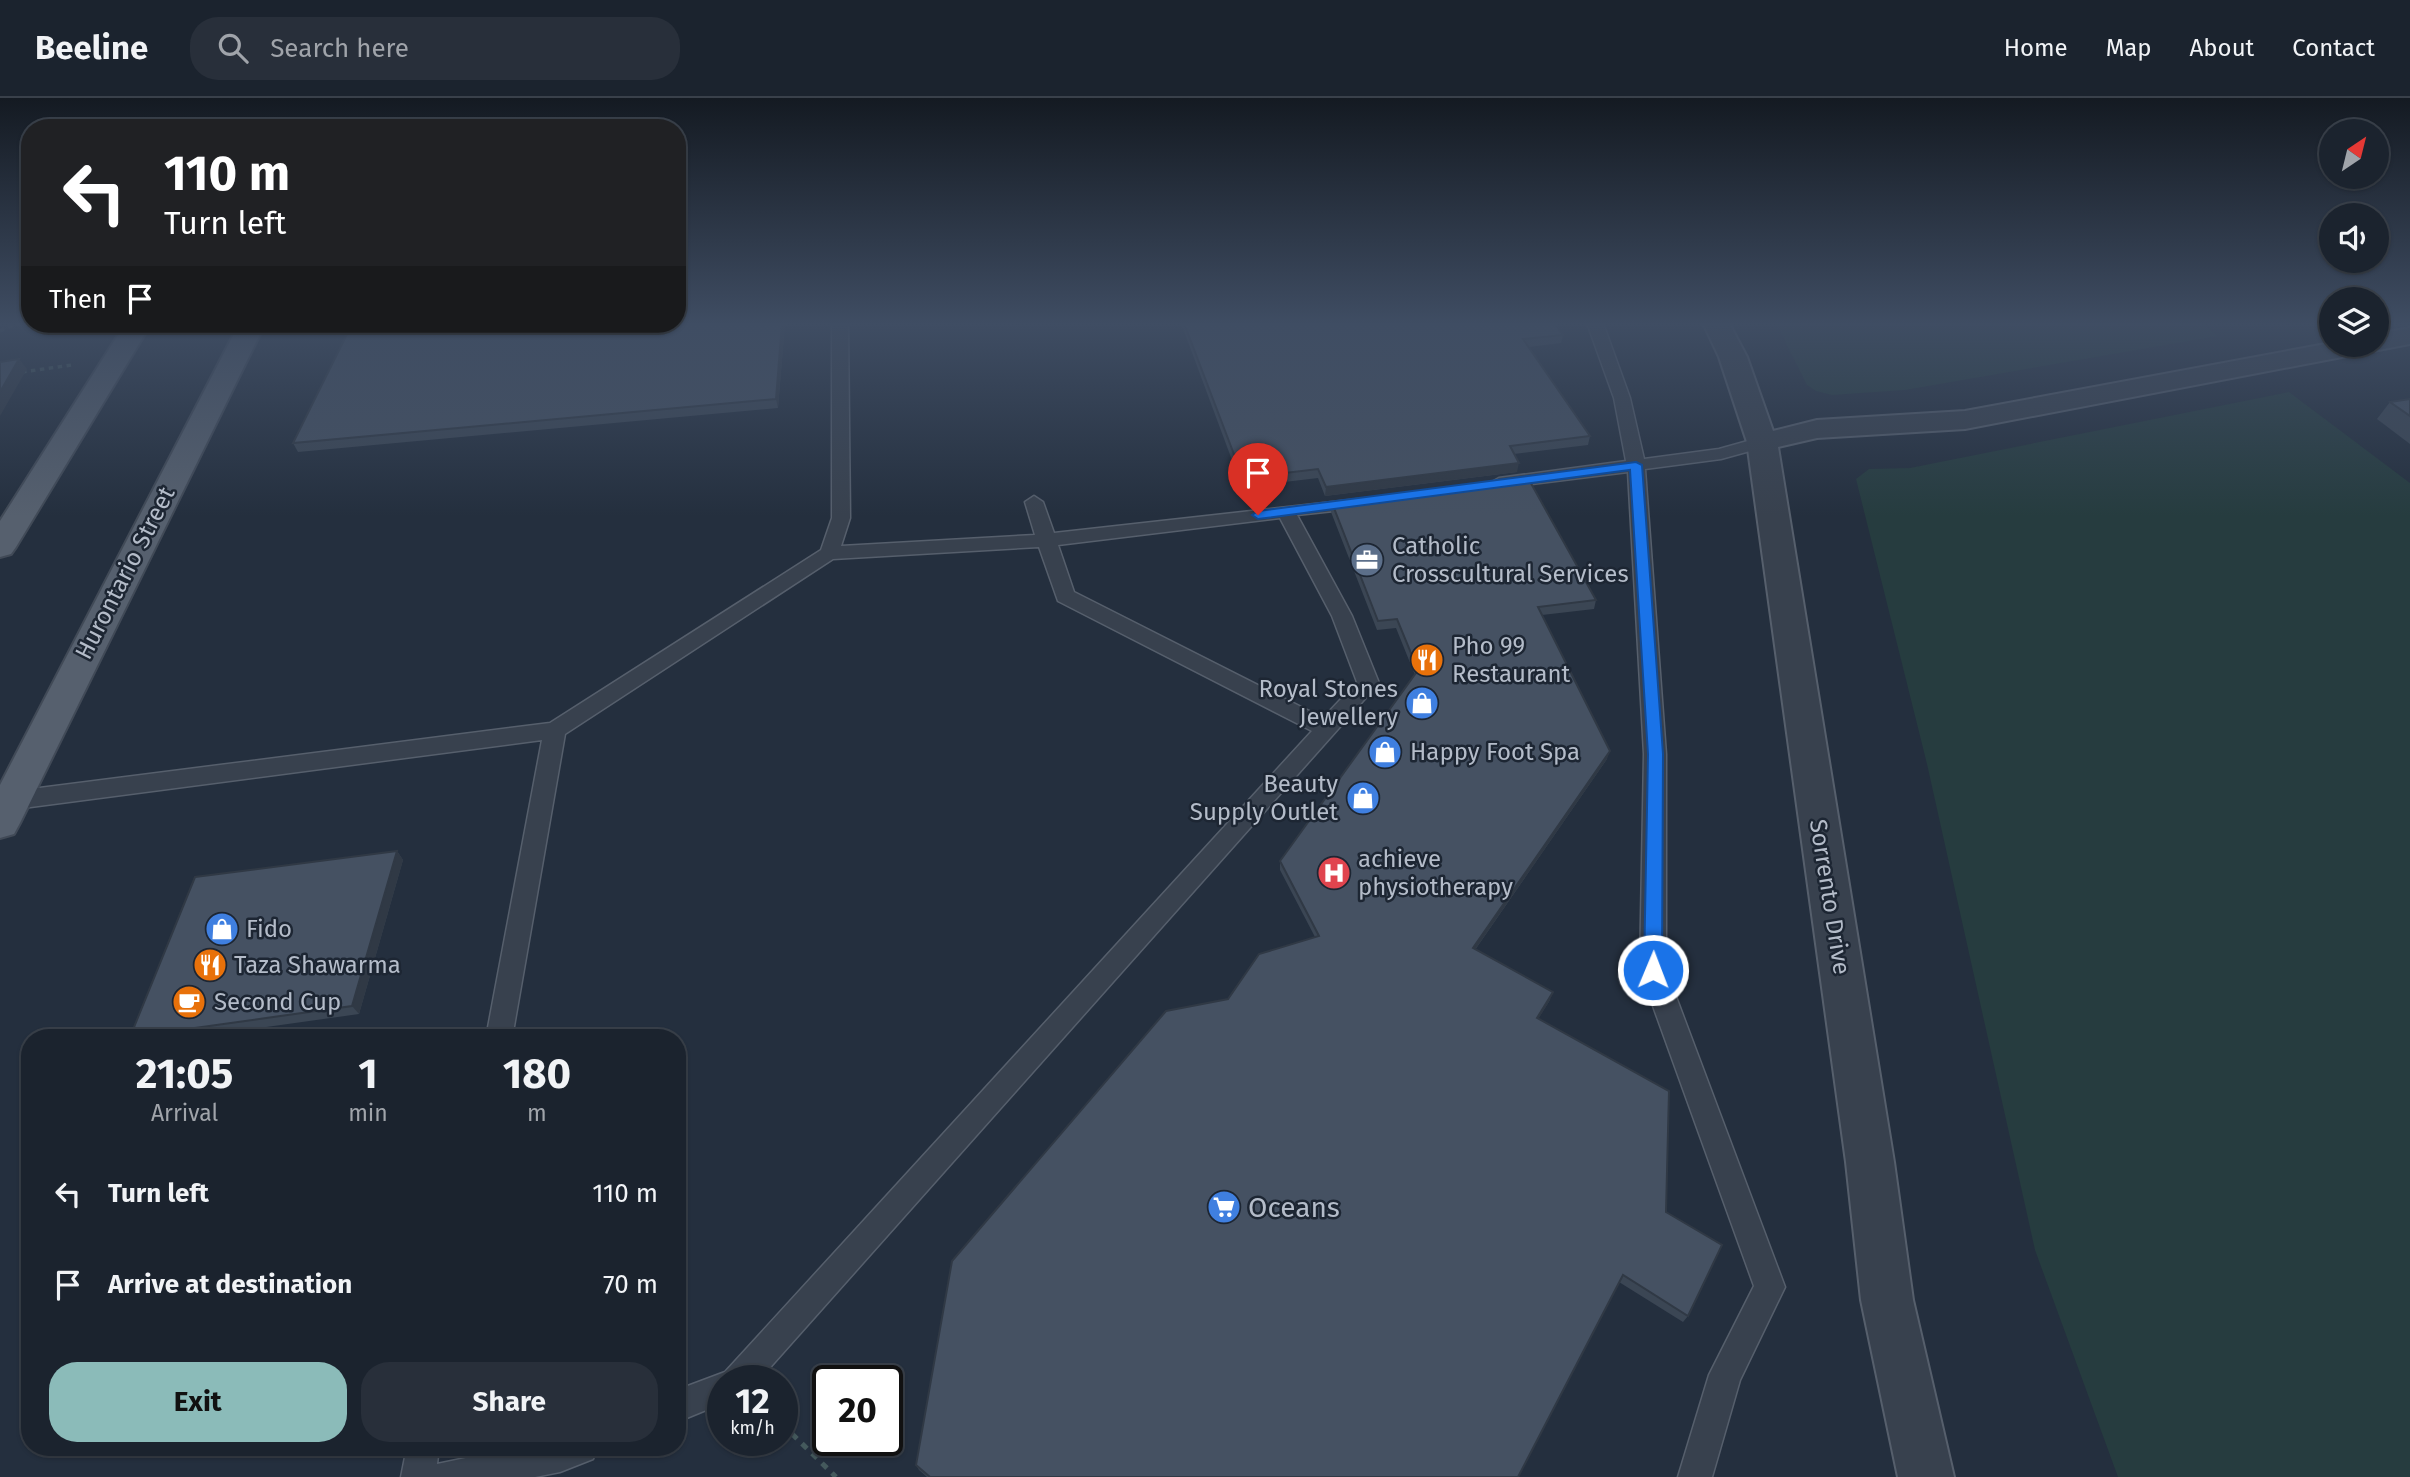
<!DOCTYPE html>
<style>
:root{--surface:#1b232e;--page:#282f3a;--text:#f1f3f6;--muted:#a0a4aa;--line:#39404a;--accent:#8bbbb9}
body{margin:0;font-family:"Fira Sans",sans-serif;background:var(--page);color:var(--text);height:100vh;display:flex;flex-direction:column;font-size:26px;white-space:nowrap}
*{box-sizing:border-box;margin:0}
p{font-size:23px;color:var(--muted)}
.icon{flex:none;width:38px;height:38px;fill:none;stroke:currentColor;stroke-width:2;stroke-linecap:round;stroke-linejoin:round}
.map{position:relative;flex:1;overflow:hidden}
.panel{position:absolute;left:21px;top:931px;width:665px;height:427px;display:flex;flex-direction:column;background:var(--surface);border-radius:28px;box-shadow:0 2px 5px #0004,0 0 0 2px var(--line)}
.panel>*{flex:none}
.guide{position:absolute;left:21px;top:21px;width:665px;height:214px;border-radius:28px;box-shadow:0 2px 5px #0004,0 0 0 2px var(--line);background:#202124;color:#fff;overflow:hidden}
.needle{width:46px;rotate:35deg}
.fabs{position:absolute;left:2319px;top:21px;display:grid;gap:14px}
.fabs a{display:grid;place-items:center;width:70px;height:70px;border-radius:50%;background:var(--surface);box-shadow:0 2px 5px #0004,0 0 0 2px var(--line);font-size:35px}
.speed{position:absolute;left:707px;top:1267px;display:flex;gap:14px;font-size:35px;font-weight:700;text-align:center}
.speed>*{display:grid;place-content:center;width:91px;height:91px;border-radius:50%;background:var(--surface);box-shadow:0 2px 5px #0004,0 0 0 2px var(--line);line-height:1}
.speed small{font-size:18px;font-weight:400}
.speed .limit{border:4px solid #111;border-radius:10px;background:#fff;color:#111}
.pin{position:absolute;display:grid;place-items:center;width:60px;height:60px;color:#fff;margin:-72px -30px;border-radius:50% 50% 50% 0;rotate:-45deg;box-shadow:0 0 7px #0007}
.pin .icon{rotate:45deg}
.me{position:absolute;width:77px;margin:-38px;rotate:1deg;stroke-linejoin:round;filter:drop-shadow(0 0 5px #0008)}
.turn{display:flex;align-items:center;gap:24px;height:147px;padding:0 28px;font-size:32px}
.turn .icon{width:91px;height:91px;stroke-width:2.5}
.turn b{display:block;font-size:49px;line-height:60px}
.then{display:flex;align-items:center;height:66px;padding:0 28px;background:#0003;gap:14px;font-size:26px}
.eta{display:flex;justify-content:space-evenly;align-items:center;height:119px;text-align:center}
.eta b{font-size:42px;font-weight:700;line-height:49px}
.primary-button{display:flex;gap:14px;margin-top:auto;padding:14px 28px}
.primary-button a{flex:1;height:80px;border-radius:28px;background:var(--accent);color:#111;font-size:28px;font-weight:700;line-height:80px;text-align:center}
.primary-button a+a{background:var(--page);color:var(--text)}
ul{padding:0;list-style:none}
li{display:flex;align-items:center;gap:21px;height:91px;padding:0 28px}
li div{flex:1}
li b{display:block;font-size:26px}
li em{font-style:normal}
header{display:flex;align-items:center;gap:42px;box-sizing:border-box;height:98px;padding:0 35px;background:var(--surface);border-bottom:2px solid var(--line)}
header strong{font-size:33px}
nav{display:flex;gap:38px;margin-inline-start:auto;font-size:24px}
.search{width:490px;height:63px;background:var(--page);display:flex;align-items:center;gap:18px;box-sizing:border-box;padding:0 24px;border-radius:28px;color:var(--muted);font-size:26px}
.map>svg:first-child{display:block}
.green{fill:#263c3f}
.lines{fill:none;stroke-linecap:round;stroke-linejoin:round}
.service-casing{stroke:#565f6c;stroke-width:3}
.minor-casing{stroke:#565f6c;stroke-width:4}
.primary-casing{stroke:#414a57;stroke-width:4}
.path-far1{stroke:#44595c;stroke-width:3.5;stroke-dasharray:4.5 4.5;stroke-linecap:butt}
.path{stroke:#44595c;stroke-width:5;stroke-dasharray:7 7;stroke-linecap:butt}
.service{fill:#38414e;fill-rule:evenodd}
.minor{fill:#38414e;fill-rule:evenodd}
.primary{fill:#56606e;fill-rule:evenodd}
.wall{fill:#3b4654}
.shaded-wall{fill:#303945}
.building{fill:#455162;stroke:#303945;stroke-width:2}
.route{fill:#1a73e8;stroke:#114b97;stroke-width:2}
.labels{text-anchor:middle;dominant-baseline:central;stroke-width:5;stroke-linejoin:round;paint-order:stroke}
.poi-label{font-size:24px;fill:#b4bcc9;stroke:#1d2633;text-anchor:start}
.street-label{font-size:24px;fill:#b4bcc9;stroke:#1d2633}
.near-poi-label{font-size:28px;fill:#b4bcc9;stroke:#1d2633;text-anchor:start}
</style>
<header>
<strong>Beeline</strong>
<div class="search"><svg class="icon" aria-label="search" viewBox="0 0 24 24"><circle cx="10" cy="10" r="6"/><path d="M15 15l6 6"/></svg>Search here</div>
<nav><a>Home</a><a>Map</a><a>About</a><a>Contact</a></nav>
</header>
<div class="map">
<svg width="2410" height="1379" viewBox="0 0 2410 1379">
<rect width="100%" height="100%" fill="#242f3e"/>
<!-- green -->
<g class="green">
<polygon points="1776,225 2201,225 2218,238 1905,292 1832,297 1816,293 1807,287"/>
<polygon points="2289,294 2410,385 2410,1379 2118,1379 2035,1152 1927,666 1856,381 1869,371 1910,370"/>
</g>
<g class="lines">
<defs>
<g id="service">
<path d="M 832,225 L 848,225 L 850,420 L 841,448 L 1035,437 L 1025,404 L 1034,398 L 1043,404 L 1054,435 L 1368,400 L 1370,404 L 1368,408 L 1361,410 L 1297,417 L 1352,518 L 1379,585 L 758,1283 L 723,1283 L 723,1305 L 677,1324 L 677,1292 L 725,1274 L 1312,633 L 1058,503 L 1039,449 L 833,461 L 565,636 L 512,940 L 486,940 L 542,642 L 0,713 L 0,695 L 550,625 L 821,452 L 832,420 ZM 1280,420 L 1332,518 L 1357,584 L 1323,620 L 1074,494 L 1058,447 Z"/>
<polygon points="1587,225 1603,225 1630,300 1644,361 1719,351 1762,339 1771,344 1768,348 1721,361 1645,371 1666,656 1666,872 1785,1189 1740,1282 1712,1379 1678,1379 1709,1277 1754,1188 1640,872 1644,656 1628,374 1499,390 1490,385 1499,380 1626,363 1614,300"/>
<polygon points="407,1349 439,1349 437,1366 518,1349 597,1349 593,1361 560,1374 535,1379 401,1379"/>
</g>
<polygon id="minor" points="1703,225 1729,225 1747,259 1773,333 1817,322 1965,313 2331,245 2376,247 2376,236 2410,230 2410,246 1965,331 1817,340 1778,349 1894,1064 1913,1202 1954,1379 1898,1379 1861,1202 1846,1064 1747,344 1719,259"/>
<g id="primary">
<polygon points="125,226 151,226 16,449 11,456 0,459 0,423"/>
<polygon points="239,226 265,226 20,725 14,736 0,740 0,687"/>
</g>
</defs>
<!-- service casing -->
<use href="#service" class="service-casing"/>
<!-- minor casing -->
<use href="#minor" class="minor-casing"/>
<!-- primary casing -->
<use href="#primary" class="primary-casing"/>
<!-- path-far1 -->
<g class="path-far1">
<polyline points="0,233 18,225"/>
<polyline points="22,274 72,267"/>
</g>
<!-- path -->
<polyline class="path" points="782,1326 836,1379"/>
<!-- service -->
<use href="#service" class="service"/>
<!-- minor -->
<use href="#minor" class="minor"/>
<!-- primary -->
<use href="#primary" class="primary"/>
</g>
<!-- wall -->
<g class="wall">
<polygon points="785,225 778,310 298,354 293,345"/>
<polygon points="1181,225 1554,225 1563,237 1561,245 1529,249 1590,338 1588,347 1514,356 1517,374 1325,398 1318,380 1242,389"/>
<polygon points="2410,301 2410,346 2377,321 2390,304"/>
<polygon points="1332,405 1596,502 1594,511 1542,517 1607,661 1475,852 1550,902 1538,921 1666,1114 1688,1218 1683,1224 1619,1184 1518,1379 927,1379 919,1372 916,1367 1228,901 1315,839 1280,772 1280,763 1415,577 1396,530 1377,532 1331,414"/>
<polygon points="397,753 403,762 359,916 189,940 131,940 130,939"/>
</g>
<!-- shaded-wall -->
<g class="shaded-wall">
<polygon points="782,225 785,225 778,310 776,301"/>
<polygon points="19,261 27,271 0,318 0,294"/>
<polygon points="1519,365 1517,374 1325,398 1326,389"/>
<polygon points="1610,653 1607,661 1470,859 1473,850"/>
<polygon points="397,753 403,762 359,916 352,908"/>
<polygon points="1553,894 1550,902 1534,928 1537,920"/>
</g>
<!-- building -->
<g class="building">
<polygon points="677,225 782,225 776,301 293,345 352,226 677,226"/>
<polygon points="1184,225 1554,225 1563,237 1523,241 1590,338 1510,348 1519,365 1326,389 1318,371 1243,380"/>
<polygon points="19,261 0,294 0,264"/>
<polygon points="2410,301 2410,318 2390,304"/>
<polygon points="1528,380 1596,502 1538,509 1610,653 1473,850 1553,894 1537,920 1669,993 1666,1114 1722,1147 1688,1218 1623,1177 1518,1379 930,1379 916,1367 952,1163 1166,913 1228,901 1259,856 1319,838 1280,763 1418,572 1397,521 1378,523 1332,405"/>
<polygon points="397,753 352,908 130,939 195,779"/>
</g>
<!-- sky -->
<linearGradient id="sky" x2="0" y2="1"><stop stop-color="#141a22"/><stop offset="0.54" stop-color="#3f4d63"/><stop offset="1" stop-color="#3f4d63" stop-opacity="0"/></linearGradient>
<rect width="2410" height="418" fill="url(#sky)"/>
<!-- route -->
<polygon class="route" points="1636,364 1642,367 1663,656 1662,872 1653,879 1644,872 1648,656 1630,372 1258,421 1252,417 1258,413"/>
<!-- icons -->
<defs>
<symbol id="office-disc" viewBox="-11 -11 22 22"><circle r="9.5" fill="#5c6f8a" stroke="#1d2633"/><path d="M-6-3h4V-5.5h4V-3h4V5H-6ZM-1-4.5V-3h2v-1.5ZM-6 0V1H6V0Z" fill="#fff"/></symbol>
<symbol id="restaurant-disc" viewBox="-11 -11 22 22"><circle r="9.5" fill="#e8710a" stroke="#1d2633"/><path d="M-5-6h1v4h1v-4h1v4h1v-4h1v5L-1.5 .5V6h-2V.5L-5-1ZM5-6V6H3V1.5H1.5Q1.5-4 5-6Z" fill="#fff"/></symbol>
<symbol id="shop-disc" viewBox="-11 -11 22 22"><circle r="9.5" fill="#3f7fe0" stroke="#1d2633"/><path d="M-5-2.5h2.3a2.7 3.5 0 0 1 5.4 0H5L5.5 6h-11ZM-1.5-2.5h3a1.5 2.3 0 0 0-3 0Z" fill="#fff"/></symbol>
<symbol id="hospital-disc" viewBox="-11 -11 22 22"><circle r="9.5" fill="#e0444e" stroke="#1d2633"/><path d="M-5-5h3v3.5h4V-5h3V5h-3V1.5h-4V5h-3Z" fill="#fff"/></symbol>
<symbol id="cafe-disc" viewBox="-11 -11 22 22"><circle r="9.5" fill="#e8710a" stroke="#1d2633"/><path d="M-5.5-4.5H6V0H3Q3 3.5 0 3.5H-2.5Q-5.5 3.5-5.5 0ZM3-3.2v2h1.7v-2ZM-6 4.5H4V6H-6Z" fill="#fff"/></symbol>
<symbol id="supermarket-disc" viewBox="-11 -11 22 22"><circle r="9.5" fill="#3f7fe0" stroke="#1d2633"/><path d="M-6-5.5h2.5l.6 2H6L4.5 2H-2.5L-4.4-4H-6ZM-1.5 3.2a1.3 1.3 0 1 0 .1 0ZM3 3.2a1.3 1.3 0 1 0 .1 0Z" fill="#fff"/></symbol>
</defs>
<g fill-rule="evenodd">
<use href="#office-disc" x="1348" y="443" width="38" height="38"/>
<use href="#restaurant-disc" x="1408" y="543" width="38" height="38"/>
<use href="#shop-disc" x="1403" y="586" width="38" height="38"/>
<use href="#shop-disc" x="1366" y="635" width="38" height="38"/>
<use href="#shop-disc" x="1344" y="681" width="38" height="38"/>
<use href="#hospital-disc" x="1315" y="756" width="38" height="38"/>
<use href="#shop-disc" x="203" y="812" width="38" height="38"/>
<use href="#restaurant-disc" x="191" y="848" width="38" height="38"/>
<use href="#cafe-disc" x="170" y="885" width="38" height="38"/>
<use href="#supermarket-disc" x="1205" y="1090" width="38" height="38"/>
</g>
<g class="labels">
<!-- poi labels -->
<g class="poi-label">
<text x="1392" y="448">Catholic<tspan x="1392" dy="28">Crosscultural Services</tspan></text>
<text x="1452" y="548">Pho 99<tspan x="1452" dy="28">Restaurant</tspan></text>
<text x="1398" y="591" text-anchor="end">Royal Stones<tspan x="1398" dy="28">Jewellery</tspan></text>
<text x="1410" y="654">Happy Foot Spa</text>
<text x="1338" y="686" text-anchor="end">Beauty<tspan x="1338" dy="28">Supply Outlet</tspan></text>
<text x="1358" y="761">achieve<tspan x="1358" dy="28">physiotherapy</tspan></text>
<text x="246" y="831">Fido</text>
<text x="234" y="867">Taza Shawarma</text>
<text x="214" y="904">Second Cup</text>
</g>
<!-- street labels -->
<g class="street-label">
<text transform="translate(125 475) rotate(-63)">Hurontario Street</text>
<text transform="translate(1830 799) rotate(81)">Sorrento Drive</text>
</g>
<!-- near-poi labels -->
<g class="near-poi-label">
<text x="1248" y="1109">Oceans</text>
</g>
</g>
</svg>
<div class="fabs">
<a><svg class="needle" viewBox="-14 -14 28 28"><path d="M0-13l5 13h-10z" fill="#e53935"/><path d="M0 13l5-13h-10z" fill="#a0a4aa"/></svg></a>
<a><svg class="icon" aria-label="sound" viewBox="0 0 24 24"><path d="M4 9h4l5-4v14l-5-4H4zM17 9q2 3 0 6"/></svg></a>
<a><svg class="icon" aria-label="layers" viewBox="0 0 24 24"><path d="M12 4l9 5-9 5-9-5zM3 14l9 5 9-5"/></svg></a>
</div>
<div class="speed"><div>12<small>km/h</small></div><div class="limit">20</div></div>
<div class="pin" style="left:1258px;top:417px;background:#d93025"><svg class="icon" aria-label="arrive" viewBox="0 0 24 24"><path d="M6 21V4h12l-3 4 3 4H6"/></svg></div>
<svg class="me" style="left:1653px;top:872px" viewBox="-20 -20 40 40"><circle r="17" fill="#1a73e8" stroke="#fff" stroke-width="3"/><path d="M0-11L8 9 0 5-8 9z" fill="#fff"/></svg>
<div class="guide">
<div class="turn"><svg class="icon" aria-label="left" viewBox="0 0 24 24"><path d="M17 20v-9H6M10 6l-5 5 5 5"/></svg><div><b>110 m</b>Turn left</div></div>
<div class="then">Then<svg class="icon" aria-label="arrive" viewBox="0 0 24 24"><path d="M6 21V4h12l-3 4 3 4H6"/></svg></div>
</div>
<section class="panel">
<div class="eta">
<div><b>21:05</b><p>Arrival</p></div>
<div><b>1</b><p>min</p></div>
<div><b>180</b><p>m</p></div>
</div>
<ul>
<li><svg class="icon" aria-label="left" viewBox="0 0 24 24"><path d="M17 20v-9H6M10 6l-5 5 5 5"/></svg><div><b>Turn left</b></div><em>110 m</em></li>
<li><svg class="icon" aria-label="arrive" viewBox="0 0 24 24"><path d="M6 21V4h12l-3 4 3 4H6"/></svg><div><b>Arrive at destination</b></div><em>70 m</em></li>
</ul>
<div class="primary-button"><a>Exit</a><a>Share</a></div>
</section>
</div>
